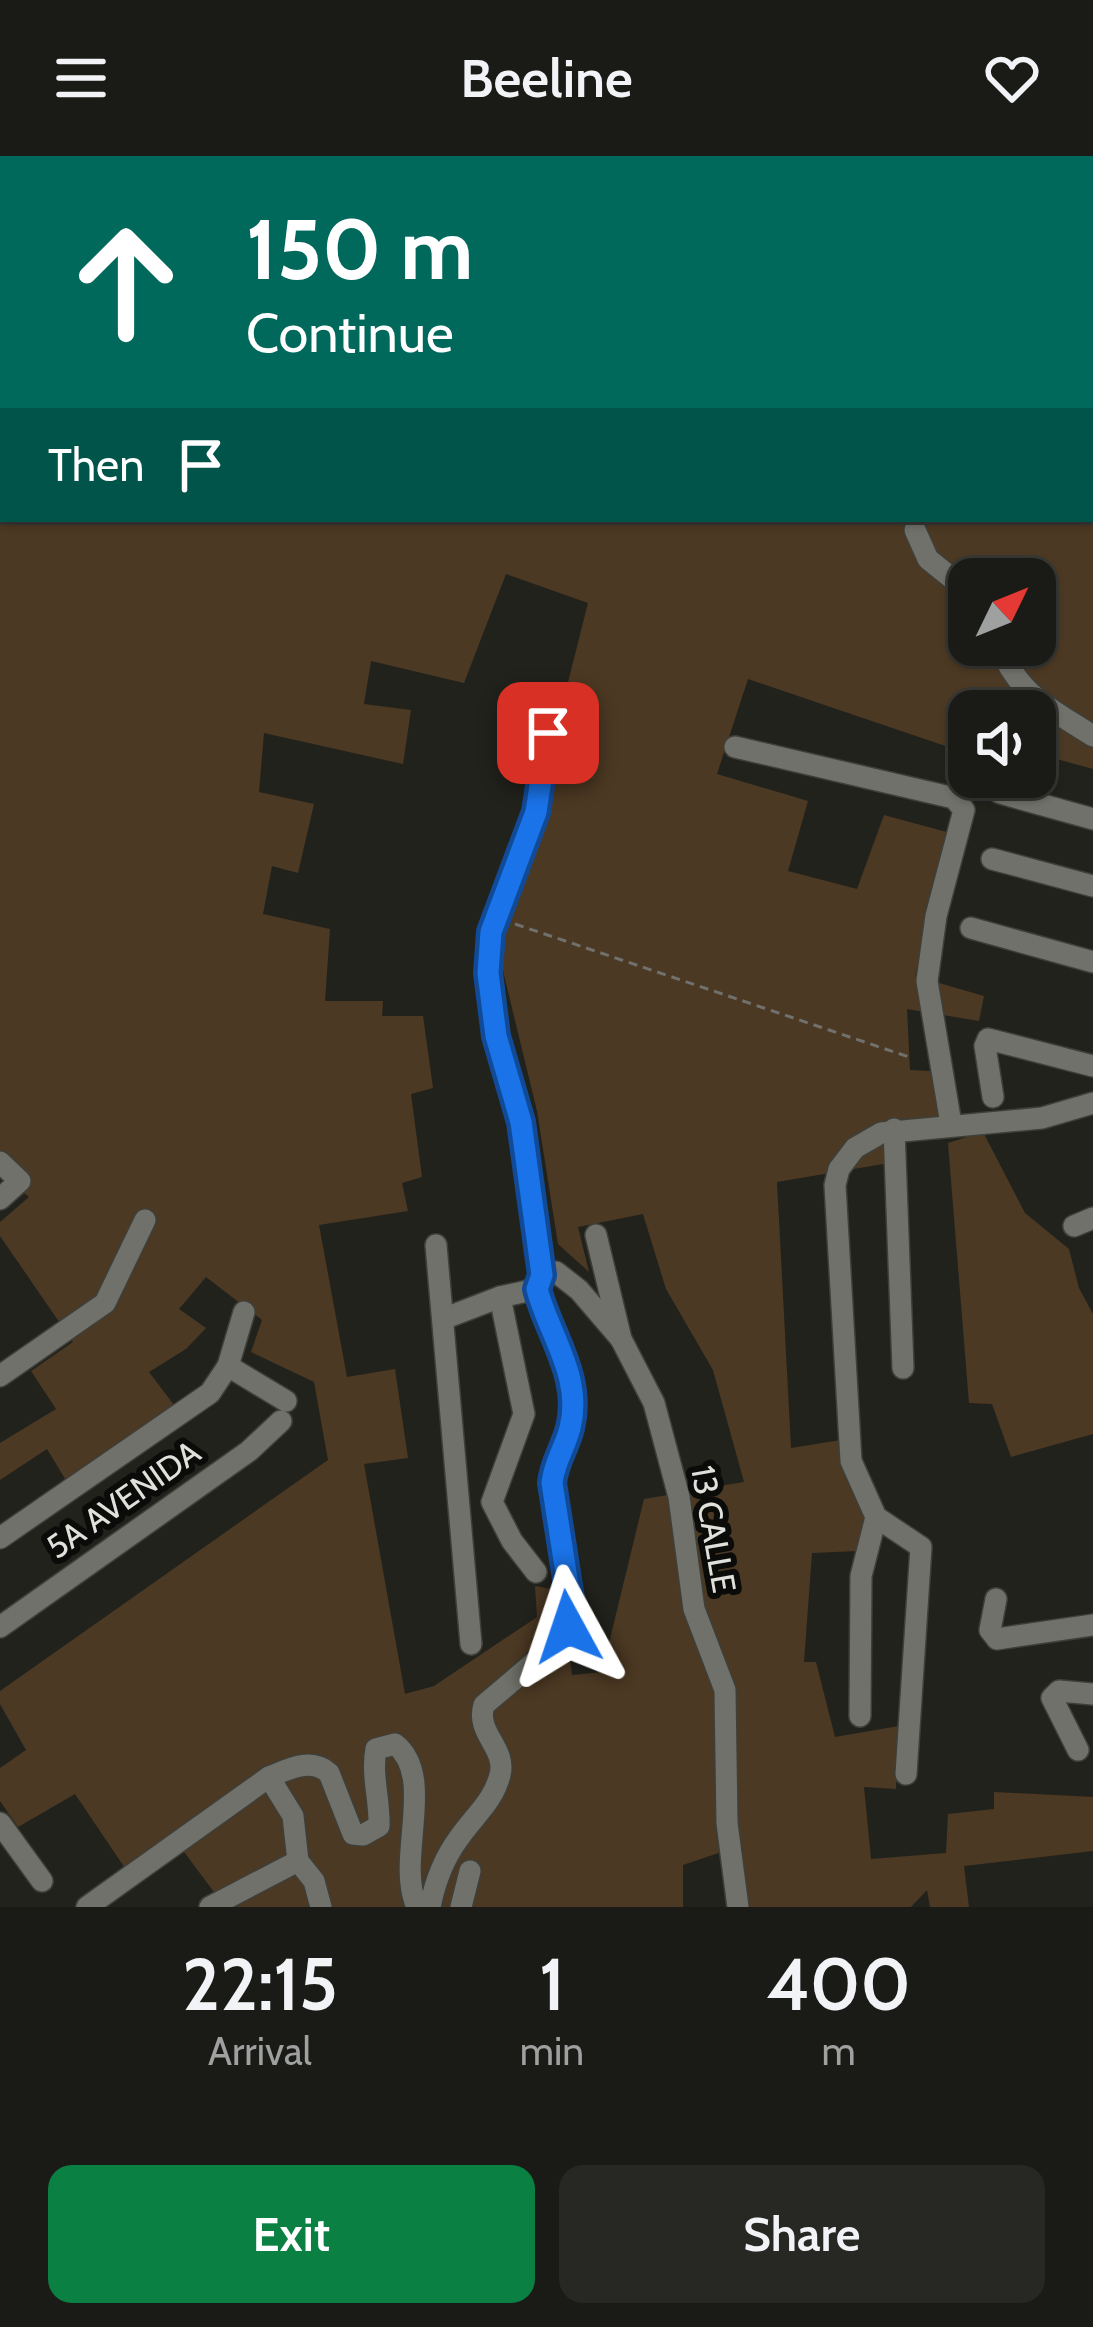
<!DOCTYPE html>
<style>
:root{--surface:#1a1a16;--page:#272723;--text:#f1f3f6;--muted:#9fa1a1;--line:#383835;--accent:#0b8043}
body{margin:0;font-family:Cabin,sans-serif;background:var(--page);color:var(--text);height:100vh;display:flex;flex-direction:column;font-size:45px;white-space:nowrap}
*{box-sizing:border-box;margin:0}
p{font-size:39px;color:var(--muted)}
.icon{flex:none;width:66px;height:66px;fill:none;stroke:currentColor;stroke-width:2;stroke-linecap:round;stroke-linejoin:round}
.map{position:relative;height:1751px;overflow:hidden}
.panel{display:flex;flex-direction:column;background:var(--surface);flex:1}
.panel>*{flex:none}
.hud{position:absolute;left:0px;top:0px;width:1095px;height:366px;box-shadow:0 3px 9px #0004,0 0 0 3px var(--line);background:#00695c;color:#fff;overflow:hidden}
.needle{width:78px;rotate:47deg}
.tools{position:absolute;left:948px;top:402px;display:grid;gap:24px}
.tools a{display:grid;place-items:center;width:108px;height:108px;border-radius:24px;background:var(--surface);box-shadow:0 3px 9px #0004,0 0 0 3px var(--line);font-size:60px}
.pin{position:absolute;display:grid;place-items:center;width:102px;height:102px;color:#fff;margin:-51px;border-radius:24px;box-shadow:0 6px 18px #0006}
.me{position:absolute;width:132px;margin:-66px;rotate:355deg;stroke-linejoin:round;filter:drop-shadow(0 0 9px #0008)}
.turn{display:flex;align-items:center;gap:42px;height:252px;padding:0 48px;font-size:54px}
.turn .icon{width:156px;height:156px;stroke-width:2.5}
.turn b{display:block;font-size:84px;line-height:102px}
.then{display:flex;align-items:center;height:114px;padding:0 48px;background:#0003;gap:24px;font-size:45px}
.eta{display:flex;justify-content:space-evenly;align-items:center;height:204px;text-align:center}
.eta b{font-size:72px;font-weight:600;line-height:84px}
.action{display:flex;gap:24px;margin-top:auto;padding:24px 48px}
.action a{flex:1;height:138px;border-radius:24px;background:var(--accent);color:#fff;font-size:48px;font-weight:600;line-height:138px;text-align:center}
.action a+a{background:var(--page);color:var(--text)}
header{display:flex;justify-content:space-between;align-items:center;height:156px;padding:0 48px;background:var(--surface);font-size:54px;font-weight:600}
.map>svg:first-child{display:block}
.green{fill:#4c3923;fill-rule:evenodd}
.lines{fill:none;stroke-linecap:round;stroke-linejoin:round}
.minor-casing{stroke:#3f3f3a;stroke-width:24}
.path{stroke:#70706c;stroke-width:3;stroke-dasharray:9 6;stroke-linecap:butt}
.minor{stroke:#71716b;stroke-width:21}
.route-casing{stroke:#114b97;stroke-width:30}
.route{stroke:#1a73e8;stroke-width:21}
.labels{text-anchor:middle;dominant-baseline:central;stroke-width:12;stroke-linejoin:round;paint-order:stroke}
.street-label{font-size:33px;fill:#e0e0dd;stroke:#0b0b09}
</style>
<header><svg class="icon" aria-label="menu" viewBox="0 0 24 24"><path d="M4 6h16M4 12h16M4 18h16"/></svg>Beeline<svg class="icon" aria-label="heart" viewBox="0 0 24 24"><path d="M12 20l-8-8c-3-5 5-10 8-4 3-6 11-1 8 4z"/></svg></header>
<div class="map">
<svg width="1093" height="1751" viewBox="0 0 1093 1751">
<rect width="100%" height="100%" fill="#22221d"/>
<!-- green -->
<g class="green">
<path d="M 0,0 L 932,3 L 3,3 L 3,363 L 1092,363 L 1093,69 L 1093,613 L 1035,597 L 1035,555 L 969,555 L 969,598 L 748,523 L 717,618 L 808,645 L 788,715 L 857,733 L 884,659 L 954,678 L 915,820 L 984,840 L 979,865 L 907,853 L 910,914 L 930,915 L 941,965 L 885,971 L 889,1007 L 777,1026 L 791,1292 L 841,1284 L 869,1363 L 857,1395 L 812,1397 L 804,1506 L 816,1506 L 835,1581 L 899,1570 L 896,1633 L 864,1631 L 871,1703 L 946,1697 L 948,1658 L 994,1653 L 994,1636 L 1093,1641 L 1093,1695 L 964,1710 L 969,1751 L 930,1751 L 927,1734 L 911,1751 L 746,1751 L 742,1689 L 683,1709 L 683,1751 L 225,1751 L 176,1685 L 129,1718 L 75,1638 L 18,1671 L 0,1645 L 0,1612 L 26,1594 L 0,1548 L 0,1535 L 328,1304 L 314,1226 L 251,1196 L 262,1164 L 206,1121 L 179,1153 L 206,1172 L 186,1193 L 149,1216 L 174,1249 L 67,1326 L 47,1293 L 0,1324 L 0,1287 L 56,1253 L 31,1215 L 73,1186 L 0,1080 L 0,1066 L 29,1041 L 0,1017 ZM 506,418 L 588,447 L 557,570 L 502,759 L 503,815 L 537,955 L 558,1088 L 589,1116 L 578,1071 L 643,1058 L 666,1133 L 713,1214 L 744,1326 L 644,1343 L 602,1516 L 572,1519 L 563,1435 L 535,1430 L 537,1461 L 434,1530 L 405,1538 L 364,1308 L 408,1302 L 395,1213 L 347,1221 L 319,1069 L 408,1055 L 402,1027 L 422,1021 L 411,938 L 433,932 L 423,860 L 382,860 L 383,845 L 325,845 L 330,773 L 263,758 L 272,710 L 298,717 L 314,648 L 259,636 L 264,577 L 403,608 L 411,554 L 364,548 L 371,505 L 464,527 ZM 969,423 L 1035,423 L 1035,489 L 969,489 Z"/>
<polygon points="983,976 1025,1057 1069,1093 1079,1132 1093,1158 1093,1278 1011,1301 992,1248 969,1247 948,987"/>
</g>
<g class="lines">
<defs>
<g id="minor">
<polyline points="915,374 928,403 969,436"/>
<path d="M 999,489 C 1018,539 1050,552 1093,580"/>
<polyline points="735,591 954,642 964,654 936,760 927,825 951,968"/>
<polyline points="1000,637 1093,663"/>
<polyline points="992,703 1093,730"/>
<polyline points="971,772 1093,806"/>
<polyline points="993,941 985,890 988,883 1093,910"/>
<polyline points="894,973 903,1212"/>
<polyline points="0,1006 20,1025 0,1043"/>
<polyline points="1074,1070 1093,1062"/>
<polyline points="596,1079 621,1183"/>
<polyline points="436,1089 471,1488"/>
<polyline points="542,1119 521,966 496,880 488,817 491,776 536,655 548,577"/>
<polyline points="500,1141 524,1258 492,1346 512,1385 536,1416"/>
<polyline points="443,1163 500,1141 537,1133 542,1119 556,1116 579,1134 621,1183 654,1247 679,1341 694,1453 725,1534 727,1667 738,1751"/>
<polyline points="228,1210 286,1245"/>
<polyline points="0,1220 105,1147 145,1064"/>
<polyline points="0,1382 210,1237 228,1210 244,1156"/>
<polyline points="996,1443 990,1474 997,1483 1093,1469"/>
<polyline points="0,1471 249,1295 281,1265"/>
<polyline points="860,1560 861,1420 876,1361"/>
<polyline points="1078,1594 1052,1542 1059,1535 1093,1538"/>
<polyline points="906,1618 921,1391 876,1361 851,1305 835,1029 839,1013 855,992 881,977 1042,962 1093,947"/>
<polyline points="269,1621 293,1660 298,1705"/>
<polyline points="0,1667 42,1725"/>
<polyline points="298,1705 314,1725 321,1751"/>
<path d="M 87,1751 L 269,1621 C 289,1613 311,1601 329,1617 L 353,1678 L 363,1679 L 379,1670 C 380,1644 371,1619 376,1593 L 395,1588 C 437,1621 395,1704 417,1751"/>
<polyline points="210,1751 298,1705"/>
<path d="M 430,1751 C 435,1726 444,1702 459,1682 C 474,1660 493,1646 500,1619 C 507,1592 475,1577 484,1549 L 557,1487 L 568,1471 L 572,1455 L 552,1326 C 554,1306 565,1291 570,1272 C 583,1221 550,1179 537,1133"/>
<polyline points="461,1751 470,1715"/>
</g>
</defs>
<!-- minor casing -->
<use href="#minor" class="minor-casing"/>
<!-- path -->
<polyline class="path" points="515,768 909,901"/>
<!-- minor -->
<use href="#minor" class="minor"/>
</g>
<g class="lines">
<defs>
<path id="route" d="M 548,577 L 536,656 L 491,776 L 488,817 L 496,880 L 521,966 L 542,1119 L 537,1133 C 549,1179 583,1221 570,1272 C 565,1292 554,1306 552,1327 L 572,1455 L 568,1471"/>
</defs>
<!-- route casing -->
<use href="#route" class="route-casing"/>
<!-- route -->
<use href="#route" class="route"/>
</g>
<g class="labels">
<!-- street labels -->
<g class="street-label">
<text transform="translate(123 1343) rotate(-35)">5A AVENIDA</text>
<text transform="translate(714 1373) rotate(80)">13 CALLE</text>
</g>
</g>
</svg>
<div class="tools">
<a><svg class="needle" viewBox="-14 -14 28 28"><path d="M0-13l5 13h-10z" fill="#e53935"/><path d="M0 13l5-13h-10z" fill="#9fa1a1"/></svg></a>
<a><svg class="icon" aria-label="sound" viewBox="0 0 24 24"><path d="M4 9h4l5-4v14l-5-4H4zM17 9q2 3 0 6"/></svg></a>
</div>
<div class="pin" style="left:548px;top:577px;background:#d93025"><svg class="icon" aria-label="arrive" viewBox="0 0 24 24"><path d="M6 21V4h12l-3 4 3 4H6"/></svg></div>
<svg class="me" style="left:568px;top:1471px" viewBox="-20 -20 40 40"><path d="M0-17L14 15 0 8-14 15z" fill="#1a73e8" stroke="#fff" stroke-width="4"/></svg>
<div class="hud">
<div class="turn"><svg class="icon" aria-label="ahead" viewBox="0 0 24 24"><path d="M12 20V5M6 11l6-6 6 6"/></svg><div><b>150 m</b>Continue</div></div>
<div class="then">Then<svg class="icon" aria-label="arrive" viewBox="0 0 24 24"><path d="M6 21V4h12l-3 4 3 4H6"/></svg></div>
</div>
</div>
<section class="panel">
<div class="eta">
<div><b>22:15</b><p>Arrival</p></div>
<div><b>1</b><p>min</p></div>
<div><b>400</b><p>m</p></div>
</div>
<div class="action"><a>Exit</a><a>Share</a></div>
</section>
